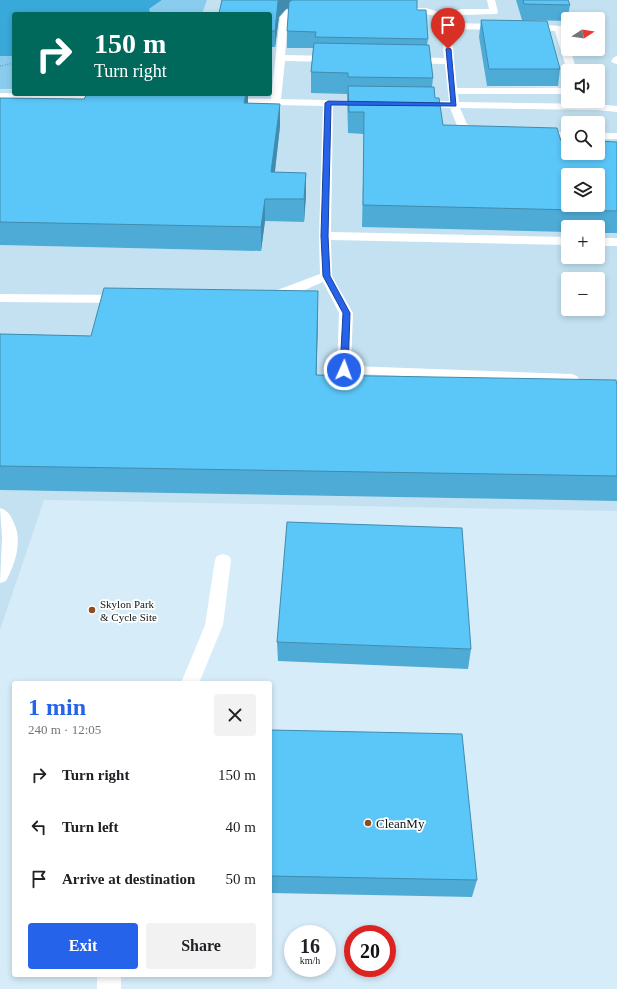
<!DOCTYPE html>
<meta charset="utf-8">
<style>
:root{--surface:#fff;--page:#f2f2f2;--text:#202124;--muted:#757577;--accent:#2563eb}
body{margin:0;font-family:"Times New Roman",serif;background:var(--page);color:var(--text);height:100vh;display:flex;flex-direction:column;font-size:15px;white-space:nowrap}
*{box-sizing:border-box;margin:0}
p{font-size:13px;color:var(--muted)}
.icon{flex:none;width:22px;height:22px;fill:none;stroke:currentColor;stroke-width:2;stroke-linecap:round;stroke-linejoin:round}
.map{position:relative;flex:1;overflow:hidden}
.details{position:absolute;left:12px;top:681px;width:260px;height:296px;display:flex;flex-direction:column;background:var(--surface);border-radius:4px;box-shadow:0 2px 6px #0003}
.details>*{flex:none}
.banner{position:absolute;left:12px;top:12px;width:260px;height:84px;border-radius:4px;box-shadow:0 2px 6px #0003;background:#00695c;color:#fff;overflow:hidden}
.needle{width:26px;rotate:78deg}
.buttons{position:absolute;left:561px;top:12px;display:grid;gap:8px}
.buttons a{display:grid;place-items:center;width:44px;height:44px;border-radius:4px;background:var(--surface);box-shadow:0 2px 6px #0003;font-size:20px}
.speed{position:absolute;left:284px;top:925px;display:flex;gap:8px;font-size:20px;font-weight:700;text-align:center}
.speed>*{display:grid;place-content:center;width:52px;height:52px;border-radius:50%;background:var(--surface);box-shadow:0 2px 6px #0003;line-height:1}
.speed small{font-size:10px;font-weight:400}
.speed .limit{border:6px solid #d22;background:#fff;color:#111}
.pin{position:absolute;display:grid;place-items:center;width:34px;height:34px;color:#fff;margin:-41px -17px;border-radius:50% 50% 50% 0;rotate:-45deg;box-shadow:0 0 4px #0007}
.pin .icon{rotate:45deg}
.me{position:absolute;width:44px;margin:-22px;rotate:2deg;stroke-linejoin:round;filter:drop-shadow(0 0 3px #0008)}
.turn{display:flex;align-items:center;gap:14px;height:84px;padding:0 16px;font-size:18px}
.turn .icon{width:52px;height:52px;stroke-width:2.5}
.turn b{display:block;font-size:28px;line-height:34px}
.round{display:grid;place-items:center;flex:none;width:42px;height:42px;border-radius:4px;background:var(--page)}
.head{display:flex;align-items:center;justify-content:space-between;height:68px;padding:0 16px}
h1{font-size:24px;font-weight:600;line-height:30px;color:var(--accent)}
.button{display:flex;gap:8px;margin-top:auto;padding:8px 16px}
.button a{flex:1;height:46px;border-radius:4px;background:var(--accent);color:#fff;font-size:16px;font-weight:600;line-height:46px;text-align:center}
.button a+a{background:var(--page);color:var(--text)}
ul{padding:0;list-style:none}
li{display:flex;align-items:center;gap:12px;height:52px;padding:0 16px}
li div{flex:1}
li b{display:block;font-size:15px}
li em{font-style:normal}
.map>svg:first-child{display:block}
.built{fill:#c3e1f1;fill-rule:evenodd}
.green{fill:#8acced}
.water{fill:#38a9d9}
.lines{fill:none;stroke-linecap:round;stroke-linejoin:round}
.path{stroke:#68767e;stroke-width:1.5;stroke-dasharray:0.5 2;stroke-linecap:butt}
.service{fill:#fff;fill-rule:evenodd}
.wall{fill:#4eabd5}
.shaded-wall{fill:#408bae}
.building{fill:#5bc7f8;stroke:#408bae;fill-rule:evenodd}
.route{fill:#2563eb;stroke:#184099}
.poi-dot{fill:#904c1f;stroke:#fff;stroke-width:1.5}
.labels{text-anchor:middle;dominant-baseline:central;stroke-width:3.5;stroke-linejoin:round;paint-order:stroke}
.poi-label{font-size:11px;fill:#0c1418;stroke:#fff;text-anchor:start}
.near-poi-label{font-size:13px;fill:#0c1418;stroke:#fff;text-anchor:start}
</style>
<div class="map">
<svg width="617" height="989" viewBox="0 0 617 989">
<rect width="100%" height="100%" fill="#d6ecf8"/>
<!-- built -->
<g class="built">
<path d="M 207,0 L 516,0 L 522,20 L 566,21 L 560,0 L 617,0 L 617,432 L 316,399 L 317,315 L 96,360 L 0,358 L 0,245 L 261,251 L 265,221 L 304,222 L 306,195 L 0,119 L 0,89 L 14,90 L 14,94 L 270,94 L 270,14 L 202,14 ZM 568,19 L 598,19 L 598,49 L 568,49 ZM 479,37 L 544,38 L 558,88 L 487,86 ZM 568,71 L 598,71 L 598,101 L 568,101 ZM 568,123 L 598,123 L 598,153 L 568,153 ZM 568,175 L 598,175 L 598,205 L 568,205 ZM 568,227 L 598,227 L 598,257 L 568,257 ZM 568,279 L 598,279 L 598,309 L 568,309 Z"/>
<polygon points="0,490 617,501 617,511 44,500 0,630"/>
</g>
<!-- green -->
<g class="green">
<polygon points="162,0 207,0 202,14 151,14 149,9"/>
<rect x="0" y="56" width="14" height="33"/>
</g>
<!-- water -->
<polygon class="water" points="0,0 162,0 149,9 151,14 14,14 14,56 0,56"/>
<g class="lines">
<!-- path -->
<polyline class="path" points="0,66 14,63"/>
<!-- service -->
<g class="service">
<path d="M 487,0 L 495,0 L 498,12 L 497,14 L 461,15 L 449,18 L 450,23 L 502,24 L 507,27 L 502,30 L 451,29 L 457,88 L 568,88 L 568,94 L 458,94 L 459,102 L 596,104 L 617,106 L 617,112 L 596,110 L 460,108 L 467,124 L 484,132 L 485,134 L 480,137 L 458,128 L 450,108 L 414,106 L 413,104 L 418,101 L 449,101 L 445,64 L 410,63 L 405,60 L 410,57 L 444,58 L 441,19 C 429,10 408,18 400,11 L 404,8 L 426,8 L 445,14 L 461,9 L 489,9 Z"/>
<path d="M 309,8 L 313,11 L 312,13 L 291,15 L 288,18 L 285,55 L 333,56 L 338,59 L 333,62 L 285,61 L 281,99 L 368,101 L 373,104 L 368,107 L 333,106 L 331,232 L 568,237 L 568,245 L 331,240 L 332,276 L 353,313 L 351,366 L 572,374 L 577,376 L 579,379 L 577,382 L 572,384 L 339,373 L 337,370 L 339,313 L 323,282 C 308,288 279,304 264,301 L 262,298 L 264,295 L 320,274 L 319,236 L 323,106 L 228,104 L 223,101 L 228,98 L 271,99 L 280,17 L 286,10 Z"/>
<polygon points="527,24 562,26 568,42 568,49 570,49 577,71 568,71 568,72 567,71 555,31 524,29 522,27 524,25"/>
<polygon points="617,56 617,64 613,63 611,61 614,57"/>
<polygon points="0,93 106,95 111,98 106,101 0,99"/>
<polygon points="538,132 568,132 568,138 534,137 533,135"/>
<rect x="598" y="133" width="19" height="6"/>
<rect x="598" y="238" width="19" height="8"/>
<polygon points="0,294 122,295 127,296 129,299 127,302 122,303 0,302"/>
<path d="M 0,508 C 7,510 10,514 13,521 C 23,539 16,563 6,581 L 0,583 L 2,537 Z"/>
<polygon points="223,554 229,556 231,560 223,625 199,683 181,683 205,625 215,560 217,556"/>
<rect x="97" y="975" width="24" height="14"/>
</g>
</g>
<!-- wall -->
<g class="wall">
<polygon points="222,0 417,10 428,39 427,45 433,78 432,87 443,125 561,141 617,142 617,233 598,233 598,227 568,227 568,232 362,227 364,134 348,133 347,94 311,93 311,72 313,48 287,48 287,31 289,8 286,9 279,17 275,47 270,47 270,14 219,13"/>
<polygon points="516,0 568,0 570,5 567,21 522,20"/>
<polygon points="481,20 560,69 558,86 487,86 479,37"/>
<polygon points="87,94 250,94 250,96 248,96 248,103 280,104 280,126 275,172 306,173 306,195 304,222 265,221 261,251 0,245 0,98 84,99"/>
<polygon points="318,315 316,375 617,385 617,501 0,490 0,334 91,336"/>
<polygon points="277,642 471,649 468,669 278,661"/>
<polygon points="270,730 477,880 472,897 270,893"/>
</g>
<!-- shaded-wall -->
<g class="shaded-wall">
<polygon points="279,0 297,0 297,6 286,9 279,17 275,47 275,31 278,1"/>
<polygon points="246,94 248,94 248,105 244,103"/>
<polygon points="280,104 280,126 272,195 271,172"/>
<polygon points="306,173 306,195 304,222 304,199"/>
<polygon points="265,199 265,221 261,251 261,227"/>
<polygon points="318,291 318,315 316,399 316,375"/>
</g>
<!-- building -->
<g class="building">
<polygon points="222,0 279,0 278,1 275,31 270,31 270,14 216,14 216,13 219,13"/>
<polygon points="292,0 417,0 417,10 426,10 428,39 315,37 316,32 287,31 289,2"/>
<polygon points="523,0 568,0 570,5 524,4"/>
<polygon points="481,20 547,21 560,69 489,69"/>
<polygon points="314,43 429,45 433,78 348,77 348,73 311,72"/>
<path d="M 348,86 L 434,87 L 435,98 L 439,98 L 443,125 L 557,128 L 561,141 L 568,141 L 568,153 L 598,153 L 598,141 L 617,142 L 617,211 L 363,205 L 364,112 L 349,112 ZM 568,175 L 598,175 L 598,205 L 568,205 Z"/>
<polygon points="87,94 246,94 244,103 280,104 271,172 306,173 304,199 265,199 261,227 0,222 0,98 84,99"/>
<polygon points="104,288 318,291 316,375 616,380 617,385 617,476 0,466 0,334 91,336"/>
<polygon points="287,522 462,528 471,649 277,642"/>
<polygon points="270,730 462,734 477,880 270,876"/>
</g>
<!-- route -->
<polygon class="route" points="448,48 451,49 456,106 331,105 328,236 330,276 350,313 348,370 347,372 341,372 340,370 343,313 323,276 321,236 325,103 328,101 451,103 446,49"/>
<!-- markers -->
<g class="poi-dot">
<circle cx="92" cy="610" r="4"/>
<circle cx="368" cy="823" r="4"/>
</g>
<g class="labels">
<!-- poi labels -->
<g class="poi-label">
<text x="100" y="604">Skylon Park<tspan x="100" dy="13">&amp; Cycle Site</tspan></text>
</g>
<!-- near-poi labels -->
<g class="near-poi-label">
<text x="376" y="823">CleanMy</text>
</g>
</g>
</svg>
<div class="buttons">
<a><svg class="needle" viewBox="-14 -14 28 28"><path d="M0-13l5 13h-10z" fill="#e53935"/><path d="M0 13l5-13h-10z" fill="#757577"/></svg></a>
<a><svg class="icon" aria-label="sound" viewBox="0 0 24 24"><path d="M4 9h4l5-4v14l-5-4H4zM17 9q2 3 0 6"/></svg></a>
<a><svg class="icon" aria-label="search" viewBox="0 0 24 24"><circle cx="10" cy="10" r="6"/><path d="M15 15l6 6"/></svg></a>
<a><svg class="icon" aria-label="layers" viewBox="0 0 24 24"><path d="M12 4l9 5-9 5-9-5zM3 14l9 5 9-5"/></svg></a>
<a>+</a>
<a>−</a>
</div>
<div class="speed"><div>16<small>km/h</small></div><div class="limit">20</div></div>
<div class="pin" style="left:448px;top:49px;background:#d93025"><svg class="icon" aria-label="arrive" viewBox="0 0 24 24"><path d="M6 21V4h12l-3 4 3 4H6"/></svg></div>
<svg class="me" style="left:344px;top:370px" viewBox="-20 -20 40 40"><circle r="17" fill="#2563eb" stroke="#fff" stroke-width="3"/><path d="M0-11L8 9 0 5-8 9z" fill="#fff"/></svg>
<div class="banner">
<div class="turn"><svg class="icon" aria-label="right" viewBox="0 0 24 24"><path d="M7 20v-9h11M14 6l5 5-5 5"/></svg><div><b>150 m</b>Turn right</div></div>
</div>
<section class="details">
<div class="head"><div><h1>1 min</h1><p>240 m · 12:05</p></div><a class="round"><svg class="icon" aria-label="close" viewBox="0 0 24 24"><path d="M6 6l12 12M18 6L6 18"/></svg></a></div>
<ul>
<li><svg class="icon" aria-label="right" viewBox="0 0 24 24"><path d="M7 20v-9h11M14 6l5 5-5 5"/></svg><div><b>Turn right</b></div><em>150 m</em></li>
<li><svg class="icon" aria-label="left" viewBox="0 0 24 24"><path d="M17 20v-9H6M10 6l-5 5 5 5"/></svg><div><b>Turn left</b></div><em>40 m</em></li>
<li><svg class="icon" aria-label="arrive" viewBox="0 0 24 24"><path d="M6 21V4h12l-3 4 3 4H6"/></svg><div><b>Arrive at destination</b></div><em>50 m</em></li>
</ul>
<div class="button"><a>Exit</a><a>Share</a></div>
</section>
</div>
